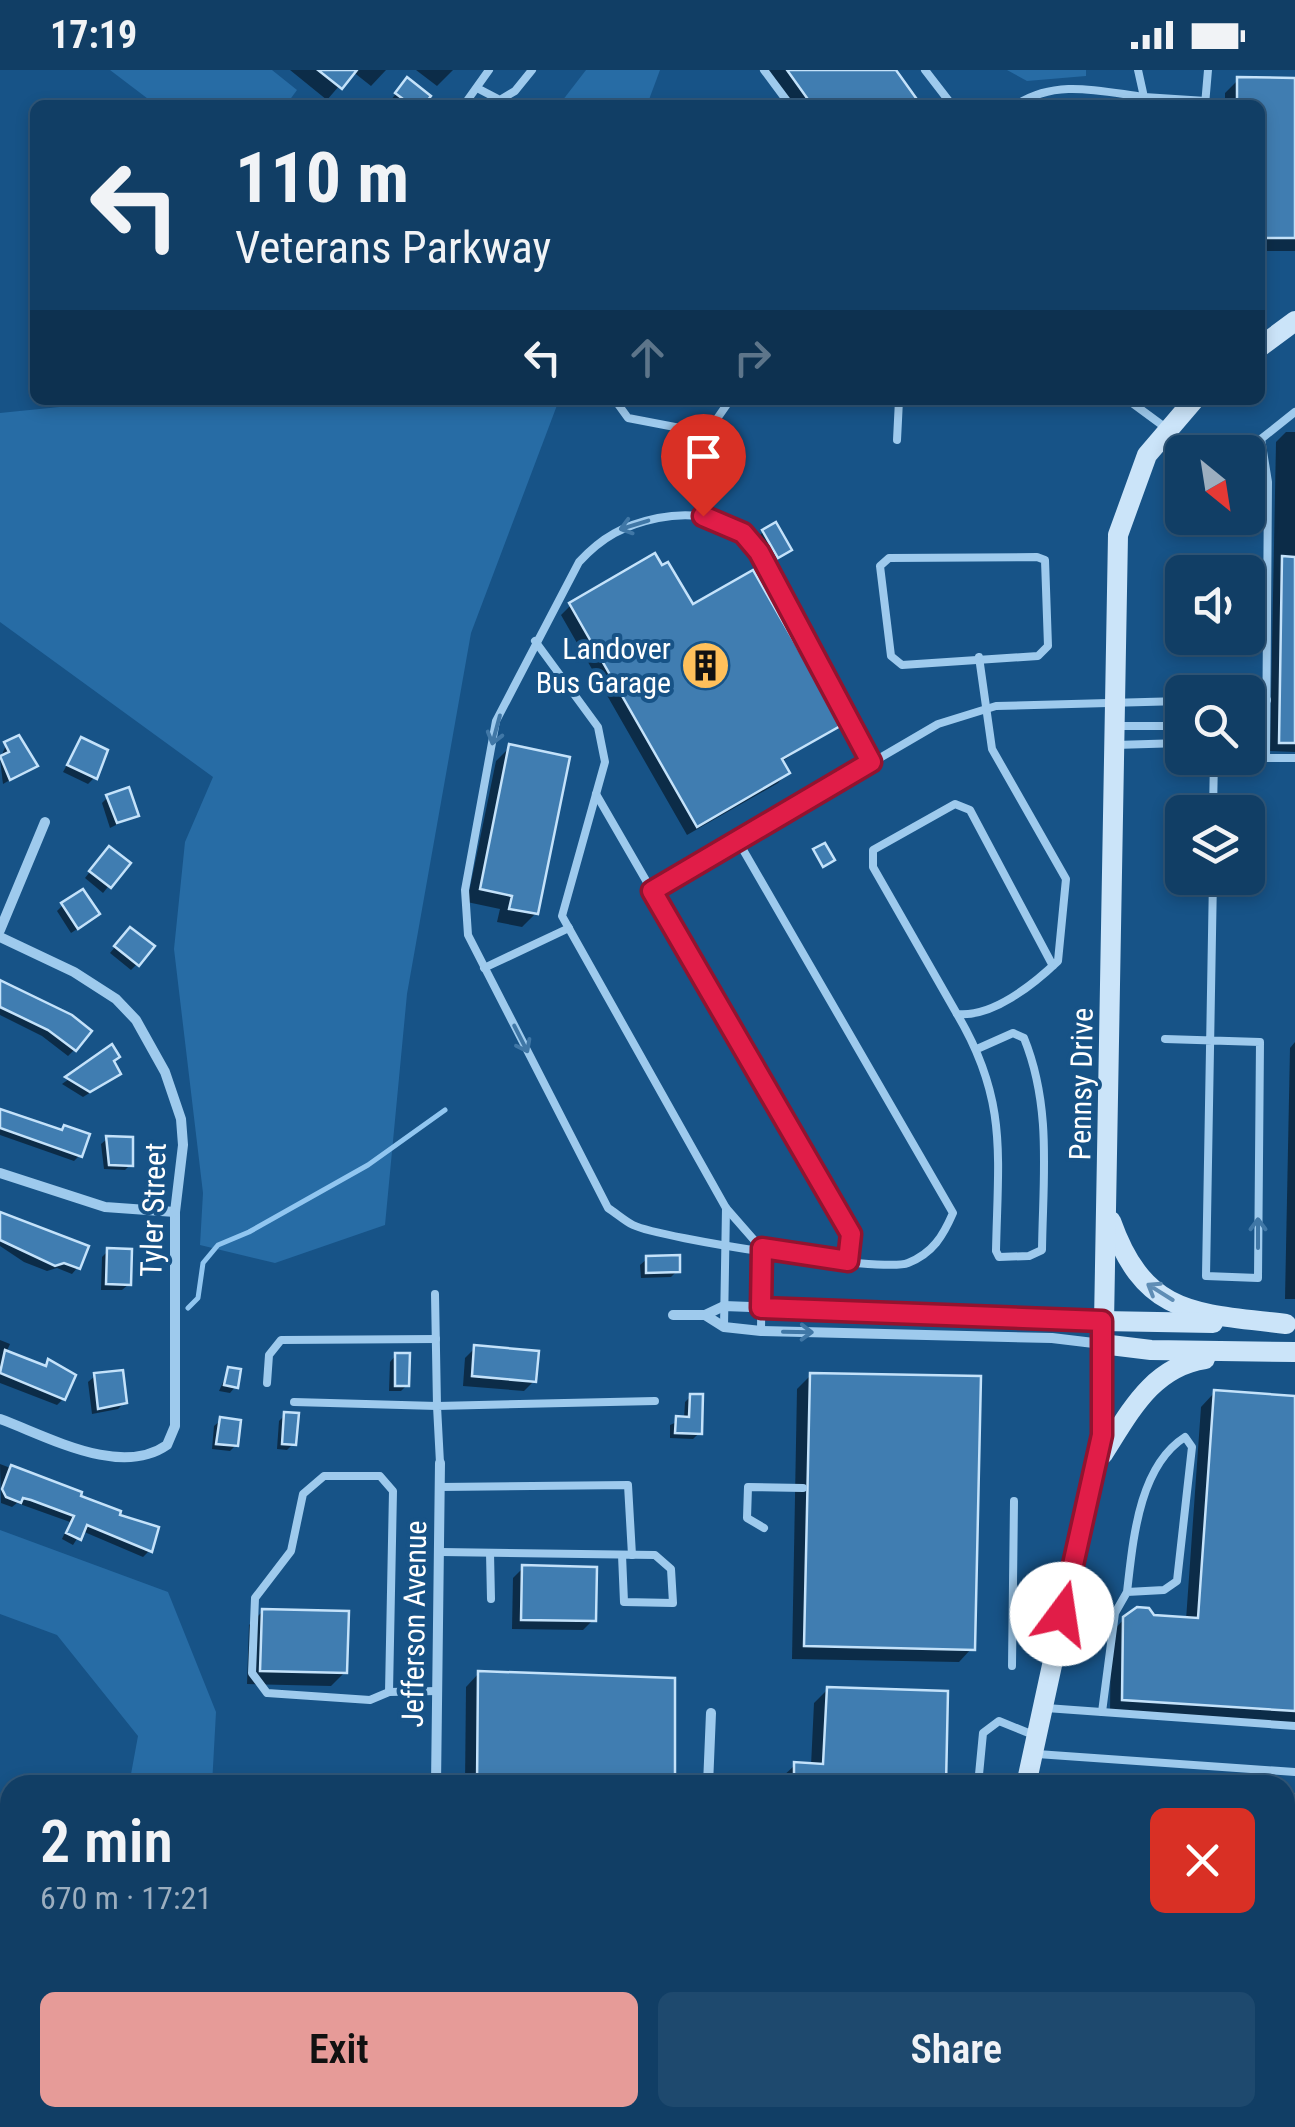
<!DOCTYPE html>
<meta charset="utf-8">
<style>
:root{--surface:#113e65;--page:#1e496e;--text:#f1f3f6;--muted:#9caebf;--line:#305779;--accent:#e69b98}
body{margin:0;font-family:"Roboto Condensed",sans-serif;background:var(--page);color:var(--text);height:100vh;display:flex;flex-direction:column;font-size:38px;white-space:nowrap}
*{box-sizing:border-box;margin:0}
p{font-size:32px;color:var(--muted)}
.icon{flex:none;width:55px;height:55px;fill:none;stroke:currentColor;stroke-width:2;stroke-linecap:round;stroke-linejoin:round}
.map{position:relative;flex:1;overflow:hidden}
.side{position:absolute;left:0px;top:1705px;width:1295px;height:352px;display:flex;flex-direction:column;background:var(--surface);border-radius:30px 30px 0 0;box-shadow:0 5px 15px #0003,0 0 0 2px var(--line)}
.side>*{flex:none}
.hud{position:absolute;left:30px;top:30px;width:1235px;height:305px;border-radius:15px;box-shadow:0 5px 15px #0003,0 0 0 2px var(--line);background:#113e65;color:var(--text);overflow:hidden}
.needle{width:65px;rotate:150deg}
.tools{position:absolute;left:1165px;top:365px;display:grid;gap:20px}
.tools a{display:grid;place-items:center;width:100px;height:100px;border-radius:15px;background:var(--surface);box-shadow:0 5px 15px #0003,0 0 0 2px var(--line);font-size:50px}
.pin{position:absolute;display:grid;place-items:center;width:85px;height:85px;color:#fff;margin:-102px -42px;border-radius:50% 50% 50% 0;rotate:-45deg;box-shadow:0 0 10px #0007}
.pin .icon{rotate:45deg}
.me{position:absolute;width:110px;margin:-55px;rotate:14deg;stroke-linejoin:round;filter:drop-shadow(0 0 8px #0008)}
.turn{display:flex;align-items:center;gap:35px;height:210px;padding:0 40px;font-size:45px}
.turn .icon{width:130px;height:130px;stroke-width:2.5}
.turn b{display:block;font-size:70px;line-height:85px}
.lanes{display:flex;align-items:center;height:95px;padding:0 40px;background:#0003;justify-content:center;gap:50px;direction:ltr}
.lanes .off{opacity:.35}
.round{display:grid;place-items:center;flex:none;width:105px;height:105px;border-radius:15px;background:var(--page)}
.head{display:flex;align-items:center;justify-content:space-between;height:170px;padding:0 40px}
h1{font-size:60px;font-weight:600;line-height:75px}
.action{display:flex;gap:20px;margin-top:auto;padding:20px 40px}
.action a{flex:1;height:115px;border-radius:15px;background:var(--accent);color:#111;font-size:40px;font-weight:600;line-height:115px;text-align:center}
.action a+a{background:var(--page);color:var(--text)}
.status{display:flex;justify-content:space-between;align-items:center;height:70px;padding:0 50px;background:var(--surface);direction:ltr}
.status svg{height:28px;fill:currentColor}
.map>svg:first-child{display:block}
.green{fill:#276ca5}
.shadow{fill:#0007}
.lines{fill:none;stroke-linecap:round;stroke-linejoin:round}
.stream{stroke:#91c6f0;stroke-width:5}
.building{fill:#407db1;stroke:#c4e2fa;stroke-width:2.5}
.lane{stroke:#9ecaed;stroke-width:8}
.street{stroke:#9ecaed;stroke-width:10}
.secondary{stroke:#cbe4f9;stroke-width:20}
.rail{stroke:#fff;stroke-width:5;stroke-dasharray:18 8;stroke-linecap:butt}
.oneway{stroke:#4077a6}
.oneway2{stroke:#5f8db5}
.route-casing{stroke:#92132f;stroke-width:25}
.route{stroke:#e11d48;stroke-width:18}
.labels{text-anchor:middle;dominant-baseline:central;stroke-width:8;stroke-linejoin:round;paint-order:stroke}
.poi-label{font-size:30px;fill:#fff;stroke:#175387;text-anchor:end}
.street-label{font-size:30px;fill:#fff;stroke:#175387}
</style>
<div class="status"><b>17:19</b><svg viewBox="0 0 49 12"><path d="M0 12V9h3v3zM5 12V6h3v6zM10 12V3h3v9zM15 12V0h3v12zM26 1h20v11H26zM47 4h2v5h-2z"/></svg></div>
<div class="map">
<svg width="1295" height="2057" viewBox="0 0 1295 2057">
<rect width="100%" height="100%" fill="#175387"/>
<!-- green -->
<g class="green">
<polygon points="110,0 272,0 297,20 286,35 156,35"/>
<polygon points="586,0 660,0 647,35 559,35"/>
<polygon points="1007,0 1086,0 1086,6 1027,11"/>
<polygon points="74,330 559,330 471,563 407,924 385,1155 275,1193 200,1175 203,1123 174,879 185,772 213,707 0,552 0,343 69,336"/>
<polygon points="0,1460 168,1522 216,1642 212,1715 129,1715 138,1666 57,1565 0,1544"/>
<polygon points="10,1881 10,1991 0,1990 0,1890"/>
</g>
<!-- shadow -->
<g class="shadow">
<polygon points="290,0 386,0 371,16 352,1 327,30"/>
<polygon points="416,0 453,0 437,16"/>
<polygon points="765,0 893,0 918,35 789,35"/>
<polygon points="1238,10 1295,10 1295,181 1260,181 1260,35 1225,35 1225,23"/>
<polygon points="401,17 421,35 398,35 391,30"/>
<polygon points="1286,362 1295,362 1295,682 1270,681 1276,372"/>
<polygon points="763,462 789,480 771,492 757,468"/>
<polygon points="571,535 692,538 839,654 781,692 787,703 778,713 687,765 561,545"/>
<polygon points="81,670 94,708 88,714 63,702"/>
<polygon points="7,673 34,696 3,714 0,689"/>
<polygon points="510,677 536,843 522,857 497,852 500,839 467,832 496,691"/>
<polygon points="108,727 136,745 110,758 102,733"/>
<polygon points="103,785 127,793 103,823 85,808"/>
<polygon points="63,835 91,850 71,863 57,841"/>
<polygon points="124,866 137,894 131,900 110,883"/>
<polygon points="0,914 74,980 68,986 42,966 0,945"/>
<polygon points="1295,972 1295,1229 1285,1229 1290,978"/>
<polygon points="112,978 112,1009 83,1027 62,1014"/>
<polygon points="0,1041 87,1066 80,1085 74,1091 0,1065"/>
<polygon points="107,1069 130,1095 125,1100 104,1099 101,1074"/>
<polygon points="0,1145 78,1197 72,1204 57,1198 47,1201 24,1192 0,1176"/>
<polygon points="108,1181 129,1214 122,1220 101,1220 102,1187"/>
<polygon points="647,1189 677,1201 671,1207 641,1208 640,1195"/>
<polygon points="0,1270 10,1274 6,1283 44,1298 49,1293 63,1329 57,1335 0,1313"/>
<polygon points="475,1278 534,1311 524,1321 463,1316 465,1288"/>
<polygon points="396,1285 407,1315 401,1321 389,1321 390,1292"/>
<polygon points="229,1299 236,1316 230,1323 219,1321"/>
<polygon points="811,1305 972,1578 959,1592 792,1589 797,1319"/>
<polygon points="95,1306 125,1332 118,1339 92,1344 88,1312"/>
<polygon points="1214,1323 1295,1328 1295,1654 1110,1642 1111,1563 1125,1548 1186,1550 1201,1337"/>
<polygon points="691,1326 699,1363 693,1369 670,1368 670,1355 684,1349 685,1332"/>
<polygon points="285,1345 293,1374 287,1380 277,1379 279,1351"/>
<polygon points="221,1350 236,1375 230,1381 212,1379 214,1356"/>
<polygon points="0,1394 79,1424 116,1446 156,1459 149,1481 143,1487 82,1461 73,1475 62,1469 70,1452 17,1433 12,1437 1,1433"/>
<polygon points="523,1498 593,1550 583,1560 512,1559 513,1508"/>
<polygon points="263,1541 345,1602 331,1616 247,1614 249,1555"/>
<polygon points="479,1603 672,1715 465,1715 466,1617"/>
<polygon points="828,1619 943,1715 781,1715 781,1708 795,1695 811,1696 814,1633"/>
<polygon points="1285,1780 1295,1781 1293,2014 1285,2013"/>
<polygon points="10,2036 10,2048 38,2048 37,2057 4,2057"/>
<polygon points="574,2048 658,2048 574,2051"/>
</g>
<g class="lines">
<!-- stream -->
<polyline class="stream" points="188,1238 198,1228 203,1193 218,1175 249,1162 368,1095 445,1040"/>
</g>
<!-- building -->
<g class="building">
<polygon points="318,0 357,0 342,19"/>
<polygon points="787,0 896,0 921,35 812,35"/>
<polygon points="407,7 431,26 424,35 411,35 395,23"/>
<polygon points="1237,7 1295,8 1295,168 1260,168 1260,35 1237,35"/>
<polygon points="776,452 792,480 778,488 762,460"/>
<polygon points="655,483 662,495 668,492 693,534 753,500 842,655 782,689 790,703 697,757 569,533"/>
<polygon points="1282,486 1295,487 1295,673 1279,673"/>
<polygon points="19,665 38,696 10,710 0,686 9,682 4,672"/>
<polygon points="81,667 108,680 97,709 67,695"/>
<polygon points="509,674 570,687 538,844 509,839 512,826 480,819"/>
<polygon points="129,717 139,746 117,753 106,725"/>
<polygon points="825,773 835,790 823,797 813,779"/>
<polygon points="109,776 131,793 111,818 89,801"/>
<polygon points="83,819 100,844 78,859 61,833"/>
<polygon points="130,857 155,876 139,896 114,876"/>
<polygon points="0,910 72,945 92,961 76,981 48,960 0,937"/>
<polygon points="112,974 120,987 114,991 121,1004 90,1022 65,1007"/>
<polygon points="0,1039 62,1060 64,1055 90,1064 82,1087 0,1058"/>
<polygon points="106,1066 133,1067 133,1096 109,1095"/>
<polygon points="0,1142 89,1176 80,1199 64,1193 55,1196 0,1170"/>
<polygon points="107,1178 132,1179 131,1215 106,1214"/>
<polygon points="680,1185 680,1202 646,1203 646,1186"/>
<polygon points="474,1275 539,1281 536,1312 472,1306"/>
<polygon points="5,1280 46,1296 48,1289 76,1305 65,1330 0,1303"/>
<polygon points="395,1283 410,1283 409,1316 395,1316"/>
<polygon points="228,1297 241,1299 238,1318 224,1315"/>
<polygon points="123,1300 127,1333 98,1339 94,1303"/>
<polygon points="810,1303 981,1306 975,1580 804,1576"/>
<polygon points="1214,1320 1295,1326 1295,1641 1122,1630 1123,1547 1137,1537 1149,1538 1154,1545 1198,1548"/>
<polygon points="690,1324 703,1324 702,1364 675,1363 676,1346 689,1347"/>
<polygon points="284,1342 299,1343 296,1375 282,1374"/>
<polygon points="220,1347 241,1350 238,1376 216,1374"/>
<polygon points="11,1395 82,1422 81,1426 121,1441 120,1445 159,1457 152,1482 87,1455 81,1470 66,1463 74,1446 31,1430 23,1428 21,1433 6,1427 2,1419"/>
<polygon points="522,1495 597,1497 596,1551 521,1550"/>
<polygon points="262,1539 349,1541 347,1603 260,1601"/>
<polygon points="478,1601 675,1608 675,1715 477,1715"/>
<polygon points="827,1617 948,1621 946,1715 794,1715 794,1692 823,1694"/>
</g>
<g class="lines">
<!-- lane -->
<g class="lane">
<polyline points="764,0 790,35"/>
<polyline points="925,0 952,35"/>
<polyline points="1138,0 1144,27 1206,31"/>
<polyline points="477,18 500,30 515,21 532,0"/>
<polyline points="464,35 489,0"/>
<path d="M 1016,35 C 1056,9 1098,21 1144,27"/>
<polyline points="1205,35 1208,0"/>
<polyline points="615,330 628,348 701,362 714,353 730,330"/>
<polyline points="1128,330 1166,358"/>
<polyline points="1295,342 1261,369 1268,412 1266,688 1295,688"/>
<polyline points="897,370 899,330"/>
<polygon points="1037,487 1045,490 1048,576 1038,586 902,595 891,586 880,496 889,488"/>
<polyline points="535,571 598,657 605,692 562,846 726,1138 762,1179 761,1261"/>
<path d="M 979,587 L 992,679 L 1066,809 L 1058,891 C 1034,914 992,948 957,944 L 873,797 L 873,780 L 955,734 L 970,740 L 1053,896"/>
<polyline points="1248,630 1267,630"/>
<polyline points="1115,656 1182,656"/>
<polyline points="1115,675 1182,673"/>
<polyline points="596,724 851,1165 848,1191"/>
<polyline points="1213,742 1214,688"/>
<path d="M 738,771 L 953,1143 C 943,1166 933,1183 908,1193 C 884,1203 662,1169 633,1155 C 625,1151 616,1143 608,1138 L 468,865 L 465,820 L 496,651 L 579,492 C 602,467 624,455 658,448 C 684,443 716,444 739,460 C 779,488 845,642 871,692"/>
<polyline points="652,821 938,654 996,636 1182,631"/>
<polyline points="484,898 569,858"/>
<path d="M 957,944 C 1008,1030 998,1085 996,1181 L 999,1187 L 1029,1186 L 1042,1180 C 1043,1107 1052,1037 1024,968 L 1013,963 L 977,979"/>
<polyline points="1165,969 1260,972 1258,1208 1206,1206 1213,808"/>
<polyline points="724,1257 726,1138"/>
<polyline points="267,1313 269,1285 281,1270 436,1269"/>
<polyline points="294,1332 437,1336 435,1224"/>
<polyline points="440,1393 437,1336 655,1331"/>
<polyline points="440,1417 628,1415 632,1485"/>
<polyline points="764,1458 747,1448 748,1417 803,1418"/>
<polyline points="441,1482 655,1485 671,1499 673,1533 624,1532 622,1485"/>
<polyline points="490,1483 491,1529"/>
<polyline points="1012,1596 1014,1431"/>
<polyline points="389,1622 393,1421 380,1406 324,1406 303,1424 291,1481 255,1528 252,1603 267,1623 370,1630 389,1622 438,1621"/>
<polyline points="1046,1638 1295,1656"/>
<path d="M 1102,1642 L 1115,1543 L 1127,1522 L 1164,1520 L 1177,1511 L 1192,1377 L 1185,1367 C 1138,1397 1133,1472 1127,1522"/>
<polyline points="1037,1684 1295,1702"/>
<polyline points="978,1715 983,1663 999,1651 1036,1666"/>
<polyline points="1142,2048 1251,2057"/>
<polyline points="276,2054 328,2057"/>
<polyline points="352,2057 371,2048"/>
<polyline points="1062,2057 1063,2048"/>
</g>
<!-- street -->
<g class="street">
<polyline points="0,860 45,752"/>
<path d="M 0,867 L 74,902 L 116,929 L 136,950 L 165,1002 L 181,1049 L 183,1075 L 175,1142 L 175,1356 L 167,1375 C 120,1408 47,1366 0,1349"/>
<polyline points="0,1103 105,1137 175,1142"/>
<polyline points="673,1245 705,1245 724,1236 1102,1251"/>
<polyline points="705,1245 724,1257 761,1261 1052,1268 1102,1274"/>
<polyline points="436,1715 440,1393"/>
<polyline points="708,1715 711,1643"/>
<polyline points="702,2048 703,2057"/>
<polyline points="428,2057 429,2048"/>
</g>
<!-- secondary -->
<g class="secondary">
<polyline points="1260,277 1295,251"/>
<path d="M 1111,1151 C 1145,1247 1196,1243 1286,1254"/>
<polyline points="1102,1251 1213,1253"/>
<polyline points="1102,1274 1151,1280 1295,1282"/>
<path d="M 1103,1384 C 1130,1342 1152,1297 1205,1289"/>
<polyline points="1026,1715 1102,1365 1118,465 1147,385 1194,330"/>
<polyline points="990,2057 990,2048"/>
</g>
<!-- rail -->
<g class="rail">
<polyline points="1066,1710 1133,1715"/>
<polyline points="1285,1726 1295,1726"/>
</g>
</g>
<!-- one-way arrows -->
<defs><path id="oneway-shaft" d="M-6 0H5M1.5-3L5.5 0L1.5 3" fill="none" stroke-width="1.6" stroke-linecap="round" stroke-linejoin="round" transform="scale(2.5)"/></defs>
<g class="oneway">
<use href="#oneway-shaft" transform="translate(634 455) rotate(163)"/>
<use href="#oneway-shaft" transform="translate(496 660) rotate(105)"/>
<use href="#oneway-shaft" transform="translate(521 969) rotate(63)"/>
<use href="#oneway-shaft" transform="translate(1258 1163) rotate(-90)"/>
<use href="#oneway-shaft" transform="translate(798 1262) rotate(1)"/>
</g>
<use class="oneway2" href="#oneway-shaft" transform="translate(1160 1222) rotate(-148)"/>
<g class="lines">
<defs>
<polyline id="route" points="703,446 743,463 759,482 871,692 652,821 851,1164 848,1191 762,1178 761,1238 1102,1251 1102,1365 1062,1544"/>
</defs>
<!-- route casing -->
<use href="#route" class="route-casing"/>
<!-- route -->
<use href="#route" class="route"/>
</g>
<!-- icons -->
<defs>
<symbol id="building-disc" viewBox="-11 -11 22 22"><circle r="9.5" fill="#ffc05b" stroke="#175387"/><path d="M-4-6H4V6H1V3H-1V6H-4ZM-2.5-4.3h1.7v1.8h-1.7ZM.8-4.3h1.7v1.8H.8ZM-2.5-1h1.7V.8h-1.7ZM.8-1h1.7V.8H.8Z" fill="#111"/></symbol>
</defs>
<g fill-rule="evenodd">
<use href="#building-disc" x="678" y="568" width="55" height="55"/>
</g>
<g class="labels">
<!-- poi labels -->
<g class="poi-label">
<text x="671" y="578">Landover<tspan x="671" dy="34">Bus Garage</tspan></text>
</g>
<!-- street labels -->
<g class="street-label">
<text transform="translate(1081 1014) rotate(-89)">Pennsy Drive</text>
<text transform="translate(153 1140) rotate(-88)">Tyler Street</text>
<text transform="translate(414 1554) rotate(-89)">Jefferson Avenue</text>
</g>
</g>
</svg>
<div class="tools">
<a><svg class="needle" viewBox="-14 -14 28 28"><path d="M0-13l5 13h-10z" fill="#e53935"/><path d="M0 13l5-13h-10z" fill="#9caebf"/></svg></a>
<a><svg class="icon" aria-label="sound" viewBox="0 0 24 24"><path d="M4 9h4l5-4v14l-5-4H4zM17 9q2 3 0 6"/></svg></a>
<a><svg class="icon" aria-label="search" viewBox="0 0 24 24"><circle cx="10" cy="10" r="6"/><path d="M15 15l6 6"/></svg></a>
<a><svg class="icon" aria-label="layers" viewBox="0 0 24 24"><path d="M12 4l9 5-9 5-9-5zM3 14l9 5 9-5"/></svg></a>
</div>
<div class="pin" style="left:703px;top:446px;background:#d93025"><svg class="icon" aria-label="arrive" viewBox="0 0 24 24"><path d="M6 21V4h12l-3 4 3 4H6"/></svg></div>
<svg class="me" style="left:1062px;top:1544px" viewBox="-20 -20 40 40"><circle r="19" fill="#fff"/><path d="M0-13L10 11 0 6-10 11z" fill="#e11d48"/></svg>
<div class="hud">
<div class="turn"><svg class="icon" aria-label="left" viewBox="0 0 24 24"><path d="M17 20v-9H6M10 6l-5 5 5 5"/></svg><div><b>110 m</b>Veterans Parkway</div></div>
<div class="lanes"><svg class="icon" aria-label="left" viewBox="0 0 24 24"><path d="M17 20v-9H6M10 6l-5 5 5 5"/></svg><svg class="icon off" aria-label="ahead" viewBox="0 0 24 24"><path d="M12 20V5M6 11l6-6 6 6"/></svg><svg class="icon off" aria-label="right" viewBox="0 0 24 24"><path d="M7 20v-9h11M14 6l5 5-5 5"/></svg></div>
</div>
<section class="side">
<div class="head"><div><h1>2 min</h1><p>670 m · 17:21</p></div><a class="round" style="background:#d93025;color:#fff"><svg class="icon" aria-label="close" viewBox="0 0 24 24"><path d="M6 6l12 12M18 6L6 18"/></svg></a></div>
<div class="action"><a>Exit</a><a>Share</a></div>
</section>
</div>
